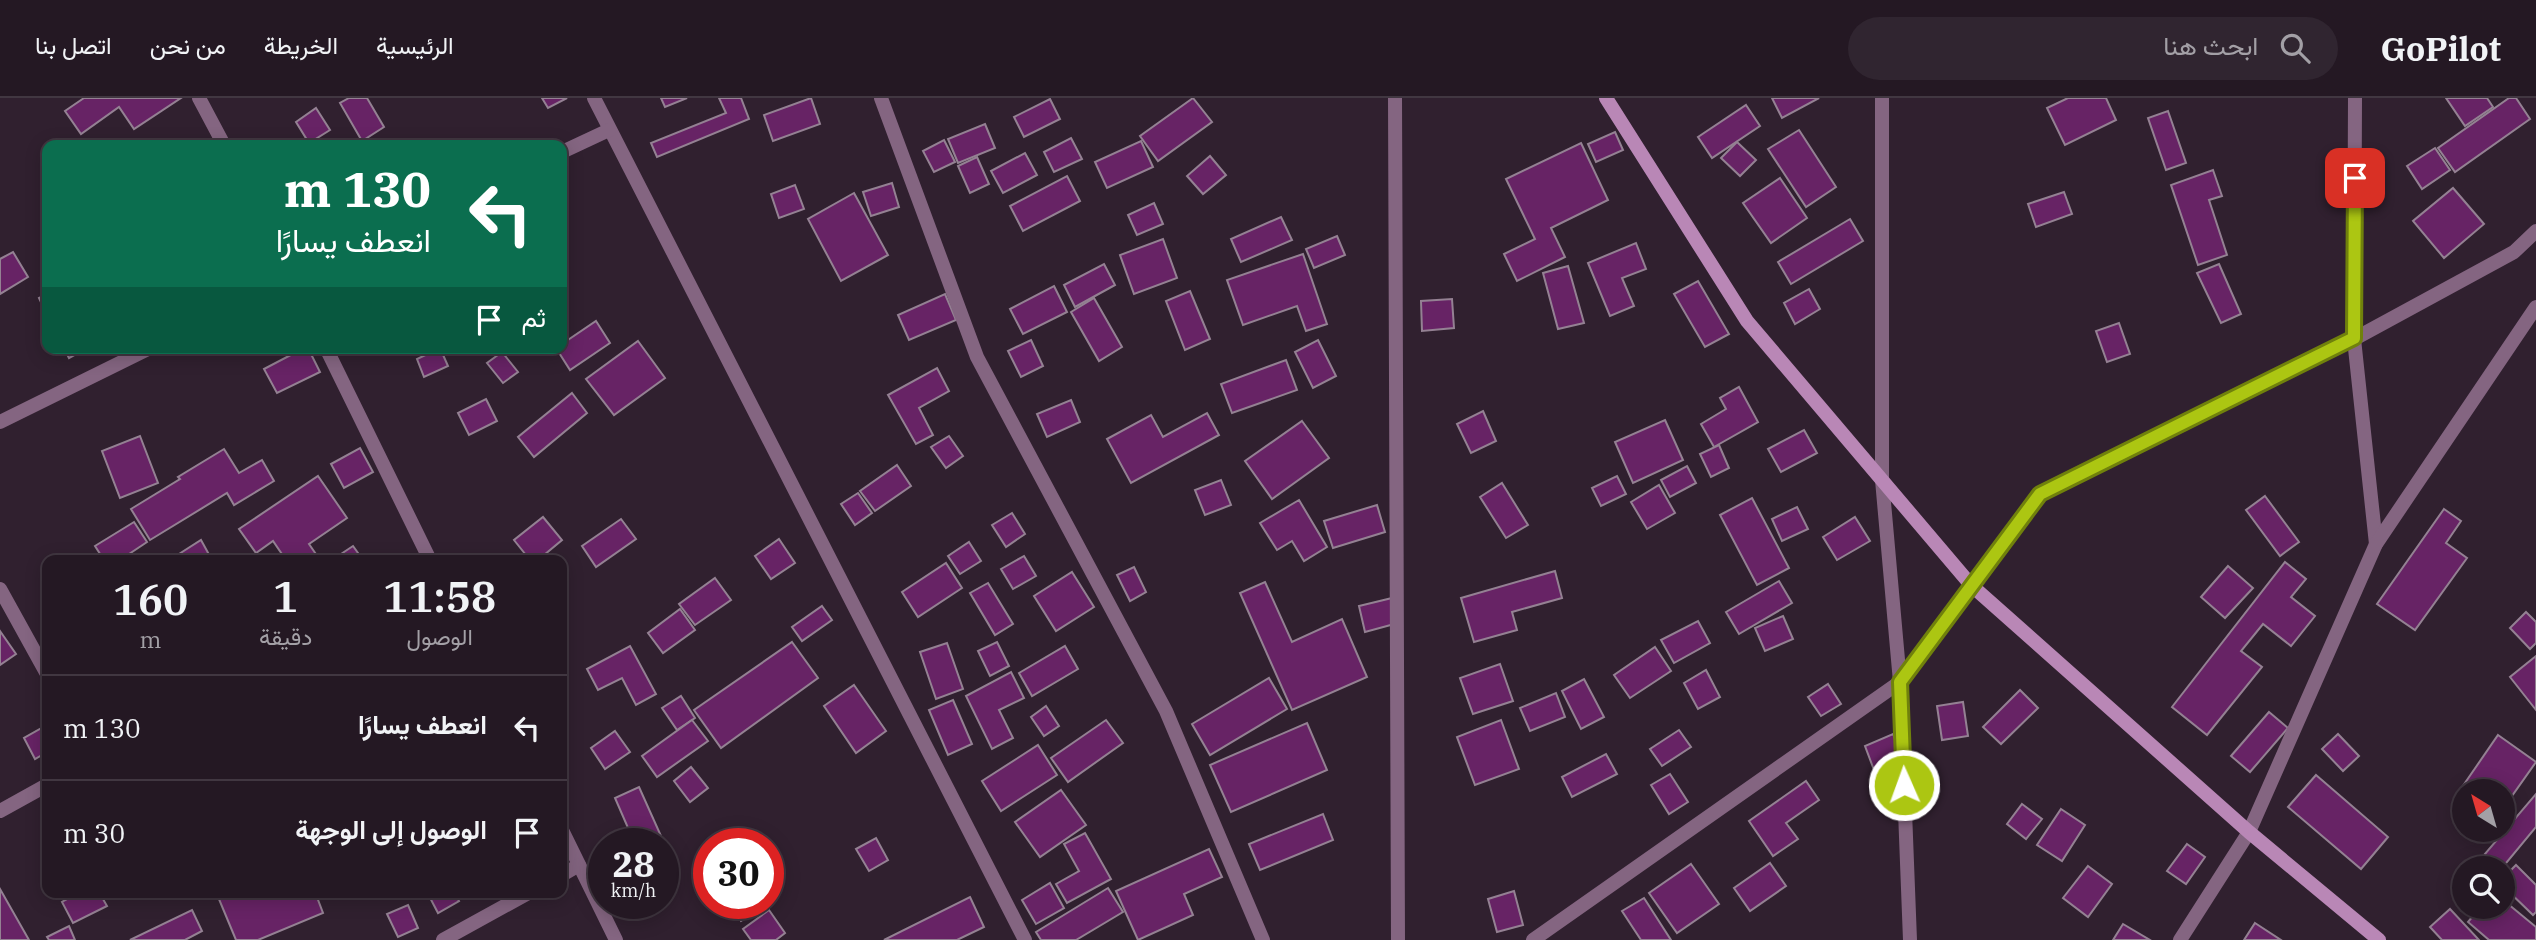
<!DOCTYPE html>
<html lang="ar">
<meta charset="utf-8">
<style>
:root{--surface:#241823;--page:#302530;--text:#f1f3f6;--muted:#a3a0a6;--line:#413741}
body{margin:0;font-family:"IBM Plex Serif",Vazirmatn,serif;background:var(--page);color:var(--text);direction:rtl;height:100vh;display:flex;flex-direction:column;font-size:26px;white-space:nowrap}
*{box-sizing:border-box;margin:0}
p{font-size:23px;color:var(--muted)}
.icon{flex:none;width:38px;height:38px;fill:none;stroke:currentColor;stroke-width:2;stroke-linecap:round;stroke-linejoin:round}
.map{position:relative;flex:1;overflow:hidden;direction:ltr}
.side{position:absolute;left:42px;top:457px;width:525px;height:343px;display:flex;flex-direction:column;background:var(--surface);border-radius:14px;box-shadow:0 4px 18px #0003,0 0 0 2px var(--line);direction:rtl}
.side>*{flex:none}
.hud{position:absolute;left:42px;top:42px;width:525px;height:214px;border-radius:14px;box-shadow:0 4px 18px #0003,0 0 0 2px var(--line);direction:rtl;background:#0b6e4f;color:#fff;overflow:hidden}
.needle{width:46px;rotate:323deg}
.tools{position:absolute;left:2452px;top:681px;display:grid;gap:14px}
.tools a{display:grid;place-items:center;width:63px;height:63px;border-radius:50%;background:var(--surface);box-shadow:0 4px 18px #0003,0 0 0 2px var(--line);font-size:35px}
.speed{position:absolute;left:588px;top:730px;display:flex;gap:14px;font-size:35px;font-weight:700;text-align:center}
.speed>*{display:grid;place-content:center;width:91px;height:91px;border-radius:50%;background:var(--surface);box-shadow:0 4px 18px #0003,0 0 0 2px var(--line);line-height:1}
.speed small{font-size:18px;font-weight:400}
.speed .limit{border:10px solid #d22;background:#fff;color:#111}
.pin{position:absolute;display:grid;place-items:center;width:60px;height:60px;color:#fff;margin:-30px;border-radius:14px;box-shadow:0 4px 10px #0006}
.me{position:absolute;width:77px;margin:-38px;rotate:358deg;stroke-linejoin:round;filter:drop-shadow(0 0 5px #0008)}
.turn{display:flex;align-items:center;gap:24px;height:147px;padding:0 21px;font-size:32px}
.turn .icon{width:91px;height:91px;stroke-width:2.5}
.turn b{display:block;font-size:49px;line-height:60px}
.then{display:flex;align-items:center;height:66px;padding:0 21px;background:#0003;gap:14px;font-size:26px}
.eta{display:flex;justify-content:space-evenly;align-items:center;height:119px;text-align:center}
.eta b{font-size:42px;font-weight:600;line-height:49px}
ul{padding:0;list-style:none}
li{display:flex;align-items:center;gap:21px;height:105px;padding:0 21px;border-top:2px solid var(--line)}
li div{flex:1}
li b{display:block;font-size:26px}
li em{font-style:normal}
header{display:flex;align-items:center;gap:42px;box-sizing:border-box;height:98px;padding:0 35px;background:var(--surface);border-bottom:2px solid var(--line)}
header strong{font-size:33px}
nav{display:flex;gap:38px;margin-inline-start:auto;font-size:24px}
.search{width:490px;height:63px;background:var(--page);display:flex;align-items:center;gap:18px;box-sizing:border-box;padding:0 24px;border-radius:38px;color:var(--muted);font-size:26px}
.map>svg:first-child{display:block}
.building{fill:#672365;stroke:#948193;stroke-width:2}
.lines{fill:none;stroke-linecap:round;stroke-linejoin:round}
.street{stroke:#846581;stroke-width:14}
.secondary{stroke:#b987b6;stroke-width:14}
.route-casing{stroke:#70810c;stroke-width:18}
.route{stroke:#acc612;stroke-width:12}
</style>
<header>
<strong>GoPilot</strong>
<div class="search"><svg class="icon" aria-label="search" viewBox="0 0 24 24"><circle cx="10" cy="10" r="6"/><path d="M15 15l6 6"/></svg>ابحث هنا</div>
<nav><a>الرئيسية</a><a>الخريطة</a><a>من نحن</a><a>اتصل بنا</a></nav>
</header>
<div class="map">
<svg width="2536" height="842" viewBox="0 0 2536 842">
<rect width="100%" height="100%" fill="#30202f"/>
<!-- building -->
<g class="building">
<polygon points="84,0 181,0 134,31 119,9 81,36 65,13"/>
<polygon points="349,0 367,0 384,29 362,43 340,5"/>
<polygon points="542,0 567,0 548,10"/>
<polygon points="661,0 687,0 665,9"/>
<polygon points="719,0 741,0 749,21 657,59 651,45 726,15"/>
<polygon points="811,0 820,26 773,43 764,17"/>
<polygon points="1193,0 1212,24 1158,63 1140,38"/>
<polygon points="1772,0 1819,0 1782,20"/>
<polygon points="2068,0 2106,0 2116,22 2065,47 2047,10"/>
<polygon points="2446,0 2487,0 2493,9 2465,28"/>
<polygon points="2509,0 2516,0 2530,21 2455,74 2438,50"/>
<polygon points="1050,1 1060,21 1024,39 1014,19"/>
<polygon points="1746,7 1760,28 1712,60 1698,39"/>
<polygon points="316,10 330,32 309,45 296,24"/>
<polygon points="2168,13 2186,65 2166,72 2148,20"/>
<polygon points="985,26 995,50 958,65 948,41"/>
<polygon points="1799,32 1836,89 1806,109 1768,51"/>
<polygon points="1615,34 1623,52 1596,64 1588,46"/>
<polygon points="1071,40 1082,61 1054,74 1044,54"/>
<polygon points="944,42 955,64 934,74 923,53"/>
<polygon points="1141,43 1153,69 1107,90 1095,64"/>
<polygon points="1737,44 1756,62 1740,78 1721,60"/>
<polygon points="1581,45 1608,102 1551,130 1565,159 1517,183 1504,156 1535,141 1506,81"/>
<polygon points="2435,50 2450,72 2422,91 2407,68"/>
<polygon points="1025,55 1037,77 1003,95 991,73"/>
<polygon points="1210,58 1226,77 1203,96 1187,78"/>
<polygon points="977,59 989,86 970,95 958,68"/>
<polygon points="2213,72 2222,98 2209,102 2227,157 2198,167 2171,87"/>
<polygon points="1067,78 1080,103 1023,133 1010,108"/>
<polygon points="1780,80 1807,120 1771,145 1743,105"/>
<polygon points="892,85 899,109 871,118 863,94"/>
<polygon points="795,87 804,111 779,120 771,96"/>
<polygon points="2453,90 2484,126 2444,160 2413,123"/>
<polygon points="2064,94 2072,116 2036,129 2028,106"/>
<polygon points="854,95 888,157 841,183 808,121"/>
<polygon points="1154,105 1163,126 1137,137 1128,117"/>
<polygon points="1281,119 1292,142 1241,164 1231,141"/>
<polygon points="1850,121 1863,143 1791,186 1778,164"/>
<polygon points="1337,138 1345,157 1314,170 1306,151"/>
<polygon points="1163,141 1177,180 1134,196 1120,157"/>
<polygon points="1636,145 1646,171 1622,180 1634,208 1610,218 1588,165"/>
<polygon points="13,154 28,179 0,196 0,161"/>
<polygon points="1303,156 1327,226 1306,233 1297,208 1243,227 1227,182"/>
<polygon points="1104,166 1115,187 1075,209 1064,187"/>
<polygon points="2219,166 2241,216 2221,225 2197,175"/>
<polygon points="1568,168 1584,225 1558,231 1543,175"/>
<polygon points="1698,183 1729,236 1705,249 1674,196"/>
<polygon points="1054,188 1067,214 1023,236 1010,211"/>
<polygon points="1809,191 1820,211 1795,226 1784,205"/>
<polygon points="1190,193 1210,241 1185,252 1166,203"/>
<polygon points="47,196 47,217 39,200"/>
<polygon points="945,196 956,222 909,242 898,217"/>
<polygon points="1094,200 1122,249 1099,263 1071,214"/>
<polygon points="1452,201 1454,230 1422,233 1421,203"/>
<polygon points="596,223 610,245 570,272 556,250 562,250 562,246"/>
<polygon points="2119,225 2130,256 2107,264 2096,233"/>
<polygon points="1031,242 1043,268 1021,279 1008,253"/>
<polygon points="1318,242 1336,278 1313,290 1295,254"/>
<polygon points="638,243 665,280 614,317 586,281"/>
<polygon points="64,250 87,250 69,260"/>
<polygon points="304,250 308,250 320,274 277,295 264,271"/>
<polygon points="440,250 448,268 424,279 417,261"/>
<polygon points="502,254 518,274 503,285 487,265"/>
<polygon points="1286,262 1297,292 1232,315 1221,286"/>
<polygon points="937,270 949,293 919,310 933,337 916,346 888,297"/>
<polygon points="1739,289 1758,324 1714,349 1701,326 1726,311 1720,300"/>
<polygon points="572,295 587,315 534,359 518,339"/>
<polygon points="486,301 497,323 469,337 458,315"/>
<polygon points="1071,302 1080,324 1047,339 1037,316"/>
<polygon points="1483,313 1496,343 1471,355 1457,326"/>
<polygon points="1207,315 1219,337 1131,385 1107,341 1151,317 1163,339"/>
<polygon points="1665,322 1683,362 1633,385 1615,344"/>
<polygon points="1302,323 1329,360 1272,401 1245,363"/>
<polygon points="1804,332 1817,355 1781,374 1768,351"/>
<polygon points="140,338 158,385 120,400 102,353"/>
<polygon points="949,338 963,358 946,370 931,349"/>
<polygon points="1719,347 1729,370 1711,379 1700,356"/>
<polygon points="360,350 373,374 344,390 331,366"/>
<polygon points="224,351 239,375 262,362 274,383 234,407 227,395 150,442 131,411 180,381 178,379"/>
<polygon points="897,367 911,388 875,413 860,393"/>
<polygon points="1687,368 1696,385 1670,399 1661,382"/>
<polygon points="318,378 347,420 309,446 320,462 286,462 273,443 256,455 239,431"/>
<polygon points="1617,378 1626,396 1601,408 1592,390"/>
<polygon points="1221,382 1231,407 1205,417 1195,392"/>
<polygon points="1502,385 1528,427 1506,440 1480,399"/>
<polygon points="1659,387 1675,415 1647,431 1631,404"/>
<polygon points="858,395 872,415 855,427 841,406"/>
<polygon points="2265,398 2299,444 2280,458 2246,412"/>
<polygon points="1752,400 1789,470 1757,487 1720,417"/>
<polygon points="1299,402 1327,449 1304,463 1292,443 1277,452 1260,425"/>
<polygon points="1377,407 1385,434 1333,450 1324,423"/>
<polygon points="1797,409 1808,431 1782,443 1772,421"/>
<polygon points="2444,411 2461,423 2446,445 2467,460 2415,532 2377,506"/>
<polygon points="1012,415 1025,436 1006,449 992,427"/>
<polygon points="543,419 562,442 538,462 530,462 514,442"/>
<polygon points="1855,419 1870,443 1837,462 1823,439"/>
<polygon points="621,421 636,441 596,469 582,448"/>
<polygon points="134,424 147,444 120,462 104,462 95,448"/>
<polygon points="779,441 795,465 771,481 755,458"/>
<polygon points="201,442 212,462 183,462 179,456"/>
<polygon points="969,444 981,463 960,476 948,458"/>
<polygon points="353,448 363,462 332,462"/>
<polygon points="1024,458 1036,478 1013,491 1001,471"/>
<polygon points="2285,464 2306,481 2291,499 2315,518 2291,548 2263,526 2241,553 2262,569 2207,637 2172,609"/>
<polygon points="946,465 962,490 918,519 902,494"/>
<polygon points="2228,468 2253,490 2225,520 2201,499"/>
<polygon points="1134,469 1146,494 1130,503 1117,477"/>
<polygon points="1555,473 1562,500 1512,514 1517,532 1474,544 1461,500"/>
<polygon points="1072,474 1094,509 1056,533 1034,498"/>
<polygon points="715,480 731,502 695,527 679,506"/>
<polygon points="1779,483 1792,505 1739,536 1726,514"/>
<polygon points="1265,484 1292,544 1342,521 1367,579 1292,612 1240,495"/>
<polygon points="988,485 1013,526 995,537 970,495"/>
<polygon points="1392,500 1398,525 1365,534 1359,508"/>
<polygon points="822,508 832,522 802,543 792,529"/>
<polygon points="680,511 695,532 663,555 648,535"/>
<polygon points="2526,514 2536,524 2536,545 2530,551 2510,530"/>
<polygon points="1783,518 1793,541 1765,553 1755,530"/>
<polygon points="1698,523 1710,545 1674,565 1661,542"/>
<polygon points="0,533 16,556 0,567"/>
<polygon points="792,544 818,580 721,650 694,612"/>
<polygon points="997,544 1009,568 990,578 978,553"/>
<polygon points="947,545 963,591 936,601 920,554"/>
<polygon points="630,548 656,596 636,607 622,580 598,592 587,571"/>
<polygon points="1065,548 1078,571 1032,598 1019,575"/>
<polygon points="1655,549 1671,573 1630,600 1614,577"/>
<polygon points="2536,558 2536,612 2510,579"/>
<polygon points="1500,566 1513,603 1473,616 1460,580"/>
<polygon points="1706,572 1720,599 1698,611 1684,585"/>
<polygon points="1011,574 1024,600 999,612 1013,640 992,651 966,598"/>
<polygon points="1269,580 1287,611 1210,657 1192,626"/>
<polygon points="1584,581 1604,619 1581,631 1562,593"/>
<polygon points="1828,586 1841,606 1821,618 1808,599"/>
<polygon points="854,587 886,633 856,655 824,608"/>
<polygon points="2020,592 2038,610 2001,646 1983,629"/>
<polygon points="1556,595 1565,619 1530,633 1520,610"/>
<polygon points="681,598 695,620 677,632 662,610"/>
<polygon points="953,602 972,646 948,657 929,612"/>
<polygon points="1963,604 1968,638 1942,642 1937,608"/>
<polygon points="1046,608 1059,628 1044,638 1031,619"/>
<polygon points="2269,614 2288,630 2250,674 2231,658"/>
<polygon points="692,622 708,643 657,679 642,658"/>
<polygon points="1106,622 1123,645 1068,684 1051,660"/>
<polygon points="1501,622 1519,671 1475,687 1457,639"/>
<polygon points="1307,625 1327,672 1231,714 1210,667"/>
<polygon points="47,627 47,654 35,661 24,640"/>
<polygon points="1679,632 1691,649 1662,668 1650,651"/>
<polygon points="615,633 630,654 605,671 591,650"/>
<polygon points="1893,636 1903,661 1874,672 1865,648"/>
<polygon points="2338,636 2359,658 2343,673 2322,651"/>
<polygon points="2498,637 2536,664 2502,712 2502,693 2464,693 2464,700 2458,695"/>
<polygon points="1038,647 1057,677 1001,713 982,683"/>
<polygon points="1606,656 1617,676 1572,699 1562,679"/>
<polygon points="691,669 708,690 690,704 674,683"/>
<polygon points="1670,676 1688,704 1669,716 1651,687"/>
<polygon points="2316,677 2388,739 2361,771 2288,709"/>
<polygon points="1806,683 1819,702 1786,725 1798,741 1773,758 1749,723"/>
<polygon points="639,689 661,738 645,746 635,746 615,700"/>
<polygon points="1061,692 1086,727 1040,759 1015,724"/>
<polygon points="2536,696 2536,729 2502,770 2473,770"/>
<polygon points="2022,706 2042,721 2026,741 2007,726"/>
<polygon points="2061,711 2085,727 2062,763 2037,747"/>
<polygon points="1323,716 1333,742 1260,772 1249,746"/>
<polygon points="1085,735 1111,781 1067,805 1056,786 1079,773 1064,746"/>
<polygon points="876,740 888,762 869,773 856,751"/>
<polygon points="2187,746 2205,759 2186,786 2167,773"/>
<polygon points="1209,751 1222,779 1184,796 1193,817 1138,842 1116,793"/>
<polygon points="1770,765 1786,788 1750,813 1734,790"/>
<polygon points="1691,766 1719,806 1677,835 1649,795"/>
<polygon points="2516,767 2536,787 2536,814 2533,817 2502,787 2502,781"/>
<polygon points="2088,768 2112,786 2088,819 2063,800"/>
<polygon points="2464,781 2464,797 2456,790"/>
<polygon points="1050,785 1064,810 1036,826 1022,802"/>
<polygon points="1108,790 1123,814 1076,842 1041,842 1036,834"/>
<polygon points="0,791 29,842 0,842"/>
<polygon points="1514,793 1523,827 1497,834 1488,801"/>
<polygon points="80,794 99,794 107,808 73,825 62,804"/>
<polygon points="216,794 315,794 323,815 258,842 236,842"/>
<polygon points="427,794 454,794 459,803 438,815"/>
<polygon points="970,799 984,829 957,842 884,842"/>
<polygon points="1644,800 1671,842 1641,842 1622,813"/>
<polygon points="2502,801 2536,829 2536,842 2489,842 2468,824 2479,811 2477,808 2502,808"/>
<polygon points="730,805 763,805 765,809 741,823"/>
<polygon points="408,807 418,830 398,839 387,816"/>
<polygon points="2450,811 2479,842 2442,842 2430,829"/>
<polygon points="192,812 202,833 185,842 130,842"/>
<polygon points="769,812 785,835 776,842 751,842 743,831"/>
<polygon points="2255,825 2281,842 2244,842"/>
<polygon points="2123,826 2150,842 2113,842"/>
<polygon points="69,828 75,842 49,842 47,839"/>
</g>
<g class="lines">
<!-- street -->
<g class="street">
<polyline points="199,0 224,47"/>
<polyline points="594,0 1025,842"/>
<polyline points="881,0 977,259 1166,613 1263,842"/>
<polyline points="1395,0 1398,842"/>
<polyline points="1882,0 1882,382 1900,584 1910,842"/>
<polyline points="2355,0 2354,241 2376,446"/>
<polyline points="562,54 609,32"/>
<polyline points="326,250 430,462"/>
<polyline points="0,324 150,250"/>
<polyline points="0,491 47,576"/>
<polyline points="0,713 47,687"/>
<polyline points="562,732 616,842"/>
<polyline points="562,777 579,767"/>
<polyline points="443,842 530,794"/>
<polyline points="1533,842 1900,584 2040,396 2354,241 2514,154 2536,133"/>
<polyline points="2180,842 2249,734 2376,446 2536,209"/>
</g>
<!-- secondary -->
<polyline class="secondary" points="1606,0 1747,223 1971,487 2249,734 2379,842"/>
</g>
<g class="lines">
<defs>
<polyline id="route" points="1904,687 1900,584 2040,396 2354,240 2355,80"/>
</defs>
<!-- route casing -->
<use href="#route" class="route-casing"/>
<!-- route -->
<use href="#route" class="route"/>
</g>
</svg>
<div class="tools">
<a><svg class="needle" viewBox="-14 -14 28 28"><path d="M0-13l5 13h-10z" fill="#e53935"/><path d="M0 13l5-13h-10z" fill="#a3a0a6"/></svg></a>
<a><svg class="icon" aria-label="search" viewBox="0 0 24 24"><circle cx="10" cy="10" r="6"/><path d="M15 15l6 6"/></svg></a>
</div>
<div class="speed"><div>28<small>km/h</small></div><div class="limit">30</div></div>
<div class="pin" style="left:2355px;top:80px;background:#d93025"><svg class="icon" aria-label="arrive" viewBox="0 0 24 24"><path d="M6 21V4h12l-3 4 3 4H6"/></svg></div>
<svg class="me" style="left:1904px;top:687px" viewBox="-20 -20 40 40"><circle r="17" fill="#acc612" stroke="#fff" stroke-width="3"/><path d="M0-11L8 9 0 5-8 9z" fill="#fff"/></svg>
<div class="hud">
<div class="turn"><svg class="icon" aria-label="left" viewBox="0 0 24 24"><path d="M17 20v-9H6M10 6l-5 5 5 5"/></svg><div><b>130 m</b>انعطف يسارًا</div></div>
<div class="then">ثم<svg class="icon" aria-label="arrive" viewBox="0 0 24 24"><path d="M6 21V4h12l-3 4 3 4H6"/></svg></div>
</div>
<section class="side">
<div class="eta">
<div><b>11:58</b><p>الوصول</p></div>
<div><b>1</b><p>دقيقة</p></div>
<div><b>160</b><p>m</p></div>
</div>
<ul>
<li><svg class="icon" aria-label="left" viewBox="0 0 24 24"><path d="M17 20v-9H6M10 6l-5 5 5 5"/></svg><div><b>انعطف يسارًا</b></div><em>130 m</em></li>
<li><svg class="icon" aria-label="arrive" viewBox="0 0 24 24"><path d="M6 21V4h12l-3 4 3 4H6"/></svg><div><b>الوصول إلى الوجهة</b></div><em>30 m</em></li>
</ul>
</section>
</div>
